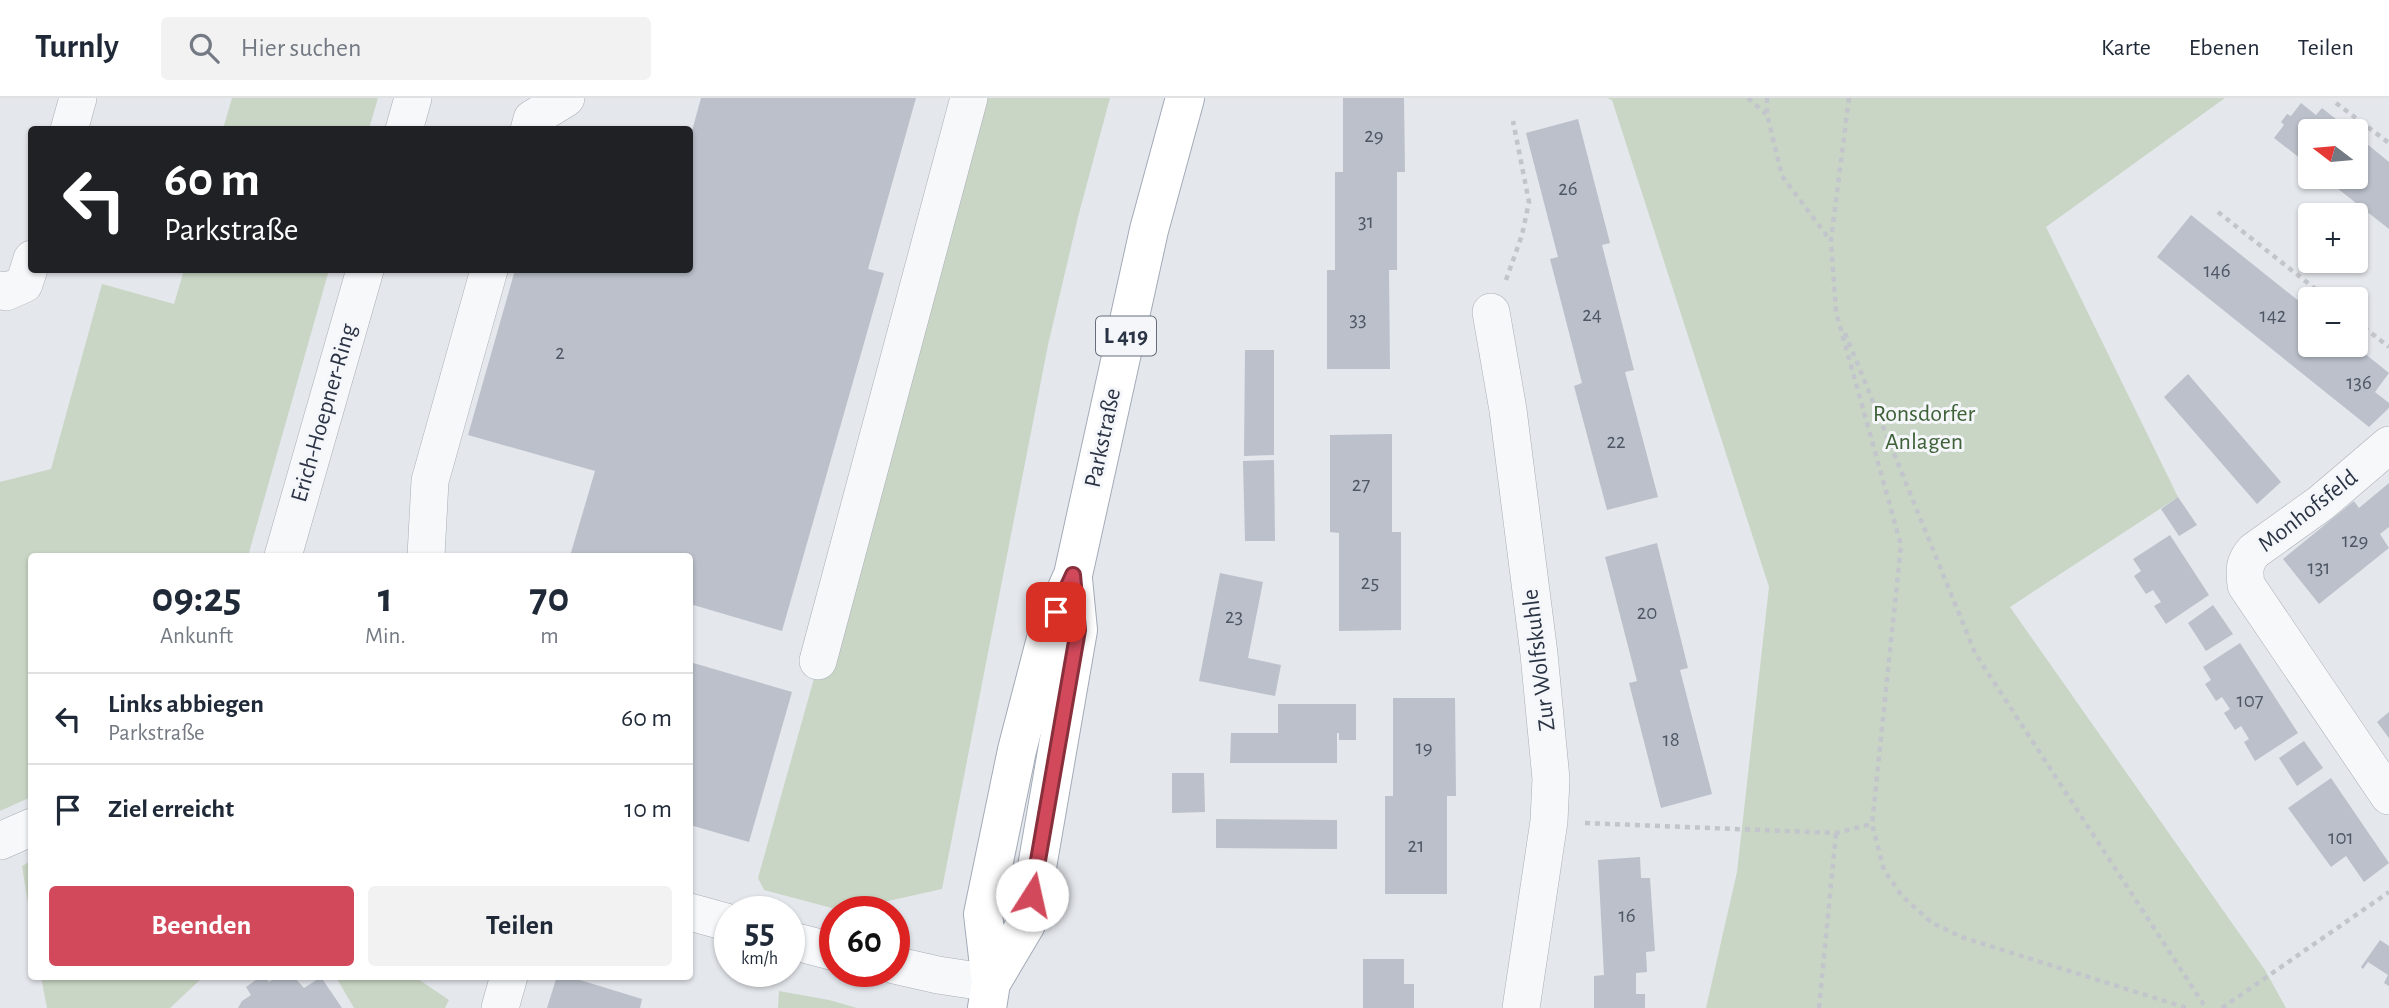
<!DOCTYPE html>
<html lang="de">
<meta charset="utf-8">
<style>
:root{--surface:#fff;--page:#f2f2f3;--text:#1f2937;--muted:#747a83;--line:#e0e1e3;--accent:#d1495b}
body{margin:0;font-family:"Alegreya Sans",sans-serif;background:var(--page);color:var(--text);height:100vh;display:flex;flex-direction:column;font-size:26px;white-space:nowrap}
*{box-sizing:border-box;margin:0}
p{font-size:23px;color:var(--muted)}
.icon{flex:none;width:38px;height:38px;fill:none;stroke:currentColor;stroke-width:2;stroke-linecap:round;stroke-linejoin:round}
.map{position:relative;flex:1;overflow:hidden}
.panel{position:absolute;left:28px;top:455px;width:665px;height:427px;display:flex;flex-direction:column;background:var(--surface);border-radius:7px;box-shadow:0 2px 5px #0004}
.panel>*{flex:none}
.top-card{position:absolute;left:28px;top:28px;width:665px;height:147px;border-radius:7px;box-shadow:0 2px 5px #0004;background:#202124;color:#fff;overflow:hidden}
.needle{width:46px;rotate:286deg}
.tools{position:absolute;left:2298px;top:21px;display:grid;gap:14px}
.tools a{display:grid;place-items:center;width:70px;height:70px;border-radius:7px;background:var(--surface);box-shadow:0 2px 5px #0004;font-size:35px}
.speed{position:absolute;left:714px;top:798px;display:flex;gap:14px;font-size:35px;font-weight:700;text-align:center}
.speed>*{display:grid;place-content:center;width:91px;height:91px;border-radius:50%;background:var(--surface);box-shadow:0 2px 5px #0004;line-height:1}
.speed small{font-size:18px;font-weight:400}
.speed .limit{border:10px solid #d22;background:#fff;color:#111}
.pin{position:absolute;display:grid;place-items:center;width:60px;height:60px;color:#fff;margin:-30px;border-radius:14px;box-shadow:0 4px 10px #0006}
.me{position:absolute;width:77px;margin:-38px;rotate:10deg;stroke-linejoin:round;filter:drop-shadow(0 0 5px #0008)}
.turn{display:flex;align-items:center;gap:24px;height:147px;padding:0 21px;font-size:32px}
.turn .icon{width:91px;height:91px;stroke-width:2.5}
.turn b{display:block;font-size:49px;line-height:60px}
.eta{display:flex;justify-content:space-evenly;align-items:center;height:119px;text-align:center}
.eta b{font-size:42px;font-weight:600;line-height:49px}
.button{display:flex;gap:14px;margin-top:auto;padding:14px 21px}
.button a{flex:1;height:80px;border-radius:7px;background:var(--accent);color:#fff;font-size:28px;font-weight:600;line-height:80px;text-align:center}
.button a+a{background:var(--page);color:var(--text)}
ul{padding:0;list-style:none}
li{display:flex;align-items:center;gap:21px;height:91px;padding:0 21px;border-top:2px solid var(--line)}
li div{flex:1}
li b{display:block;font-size:26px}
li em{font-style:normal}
header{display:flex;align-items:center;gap:42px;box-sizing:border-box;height:98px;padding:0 35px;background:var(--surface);border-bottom:2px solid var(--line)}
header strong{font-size:33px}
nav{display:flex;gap:38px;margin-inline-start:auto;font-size:24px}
.search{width:490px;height:63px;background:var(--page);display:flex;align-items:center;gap:18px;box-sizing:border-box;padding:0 24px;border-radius:7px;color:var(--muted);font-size:26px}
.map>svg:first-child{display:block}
.green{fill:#c9d6c5}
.building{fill:#bbc0ca}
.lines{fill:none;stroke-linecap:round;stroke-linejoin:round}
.minor-casing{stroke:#a9aeb7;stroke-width:38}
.major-casing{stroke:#a3abb8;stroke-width:40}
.path{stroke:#c2c5cb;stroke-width:4.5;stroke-dasharray:5 5;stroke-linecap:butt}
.minor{stroke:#f7f8fa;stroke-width:37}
.major{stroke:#fff;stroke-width:38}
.route-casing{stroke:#882f3b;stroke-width:18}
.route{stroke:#d1495b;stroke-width:12}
.labels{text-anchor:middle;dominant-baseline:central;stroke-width:6;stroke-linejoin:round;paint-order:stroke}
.number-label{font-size:21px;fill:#4f5766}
.shield{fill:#f4f6f9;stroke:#676e7b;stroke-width:2}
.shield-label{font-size:23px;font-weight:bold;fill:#2b3445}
.street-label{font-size:24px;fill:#2b3445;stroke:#f4f6f9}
.park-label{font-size:24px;fill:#3f6138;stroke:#f4f6f9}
</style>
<header>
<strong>Turnly</strong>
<div class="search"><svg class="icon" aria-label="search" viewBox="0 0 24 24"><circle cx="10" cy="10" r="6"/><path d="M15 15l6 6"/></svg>Hier suchen</div>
<nav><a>Karte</a><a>Ebenen</a><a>Teilen</a></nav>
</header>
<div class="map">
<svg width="2389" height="910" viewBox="0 0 2389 910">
<rect width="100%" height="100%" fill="#e4e7ec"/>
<!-- green -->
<g class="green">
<polygon points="232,0 378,0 369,31 223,31"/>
<polygon points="977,0 1110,0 1078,119 1048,247 942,791 843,813 764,792 758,780"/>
<polygon points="1607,0 2225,0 2046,129 2178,399 2010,509 2265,872 2286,910 1706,910 1737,774 1769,489 1612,2"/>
<polygon points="184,172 329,172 248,458 32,458 31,699 0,713 0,384 51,371 102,186 174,206"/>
<polygon points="31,763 31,824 22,768"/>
<polygon points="41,879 41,878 203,879 170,910 47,910"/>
<polygon points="336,879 415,879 449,902 445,910 354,910"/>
<polygon points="779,893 829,902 857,910 778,910"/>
</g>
<!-- building -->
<g class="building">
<polygon points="701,0 916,0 868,171 884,175 782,533 690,506 690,458 570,458 595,373 468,337 515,172 690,172 690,40"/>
<polygon points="1343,0 1404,0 1405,74 1397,74 1397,172 1389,172 1390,271 1327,271 1327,172 1335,172 1335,74 1343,74"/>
<polygon points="2301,5 2316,17 2322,10 2351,33 2310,33 2310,68 2274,40 2284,27 2281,24 2287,16 2291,18"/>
<polygon points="1578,21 1610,145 1602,147 1634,272 1625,274 1658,399 1607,412 1574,288 1582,285 1550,161 1558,159 1526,35"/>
<polygon points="2356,37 2389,64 2389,131 2323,79 2356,79"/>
<polygon points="2191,117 2310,212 2310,247 2354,247 2389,275 2375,294 2389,305 2389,310 2369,329 2157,159"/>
<polygon points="1245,252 1274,252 1274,357 1244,358"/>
<polygon points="2188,276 2281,384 2257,406 2164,299"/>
<polygon points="1392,336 1392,434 1401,434 1401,532 1339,533 1339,435 1330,434 1330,337"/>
<polygon points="1274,362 1275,443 1245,443 1243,363"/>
<polygon points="2389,385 2389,429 2380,436 2389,450 2319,506 2283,461 2354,403 2359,410"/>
<polygon points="2178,399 2197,427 2179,438 2161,411"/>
<polygon points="2170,437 2209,497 2166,526 2154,508 2161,504 2153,492 2146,496 2134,478 2141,473 2133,461"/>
<polygon points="1657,445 1688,570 1680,572 1712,696 1661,710 1629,585 1637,583 1605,459"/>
<polygon points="1220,475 1263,484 1248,560 1281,567 1275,598 1199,583"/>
<polygon points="2213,507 2233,536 2206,553 2188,525"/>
<polygon points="2240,545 2298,635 2255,663 2244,644 2249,641 2241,628 2235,632 2224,615 2230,611 2222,599 2216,603 2205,586 2211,582 2203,569"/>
<polygon points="690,564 792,594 749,744 690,727"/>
<polygon points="1393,600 1455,600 1456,698 1447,698 1447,796 1385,796 1385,698 1393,698"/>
<polygon points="1278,606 1356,606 1356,642 1339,642 1339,635 1337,635 1337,665 1230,665 1231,635 1278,635"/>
<polygon points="2389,614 2389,640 2377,624"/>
<polygon points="2304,643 2323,670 2297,688 2279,660"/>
<polygon points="1172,675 1204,675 1205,714 1172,715"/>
<polygon points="2331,680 2389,765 2364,784 2346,758 2331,769 2288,710"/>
<polygon points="1216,721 1337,722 1337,751 1216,750"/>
<polygon points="1640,759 1641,780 1650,780 1655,853 1646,854 1647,874 1636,875 1636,896 1645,896 1645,910 1594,910 1594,878 1604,877 1598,762"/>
<polygon points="2380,842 2389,848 2389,888 2384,885 2388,877 2368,864 2363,871 2361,869"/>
<polygon points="1363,861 1404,861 1404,886 1414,886 1414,910 1363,910"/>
<polygon points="261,878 265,878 269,884 277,878 293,878 304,890 321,879 342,910 238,910 242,903 251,897 246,889"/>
<polygon points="557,878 567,878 642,901 640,910 547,910"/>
</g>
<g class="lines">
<defs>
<g id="minor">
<polyline points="69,32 78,0"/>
<polyline points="404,32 413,0"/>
<polyline points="529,32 532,21 566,0"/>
<polyline points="0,192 6,194 24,186 32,161"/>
<polyline points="1491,214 1508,312 1539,556 1551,681 1549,723 1521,910"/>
<path d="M 2389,347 L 2321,405 L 2254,453 C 2244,464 2244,472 2246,487 L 2389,698"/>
<polyline points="283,458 365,172"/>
<polyline points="426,458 430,383 489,172"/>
<polyline points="818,563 969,0"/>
<polyline points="0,743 32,729"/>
<polyline points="690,814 730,825"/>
<polyline points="789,842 835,854"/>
<polyline points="894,867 938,877 991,885"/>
<polyline points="500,910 509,878"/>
</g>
<g id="major">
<polyline points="991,885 1026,826 1032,798 1078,532 1073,481"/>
<polyline points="987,910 991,885 983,816 1017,652 1048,533 1073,477 1149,132 1185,0"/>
</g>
</defs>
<!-- minor casing -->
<use href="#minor" class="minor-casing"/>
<!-- major casing -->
<use href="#major" class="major-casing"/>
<!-- path -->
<g class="path">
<polyline points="1748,0 1766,16"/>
<polyline points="1767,0 1767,16 1782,78 1830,142"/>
<polyline points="1849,0 1831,142 1836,214 1901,447 1872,726 1884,772 1902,798 1932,825 1964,840 2187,910"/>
<polyline points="2336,5 2389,45"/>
<polyline points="2218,114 2328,201"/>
<polyline points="1506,182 1522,137 1529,104 1513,23"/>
<polyline points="2356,223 2389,249"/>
<polyline points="1845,235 1975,555 2206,910"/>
<polyline points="1585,725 1836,735 1872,726"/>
<polyline points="1819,910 1836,735"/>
<polyline points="2222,910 2389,794"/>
</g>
<!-- minor -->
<use href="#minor" class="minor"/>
<!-- major -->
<use href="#major" class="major"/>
</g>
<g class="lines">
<defs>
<polyline id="route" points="1032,797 1078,532 1073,477 1056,514"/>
</defs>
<!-- route casing -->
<use href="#route" class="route-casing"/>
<!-- route -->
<use href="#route" class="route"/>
</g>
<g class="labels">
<!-- number labels -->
<g class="number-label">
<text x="1374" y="37">29</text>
<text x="1568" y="90">26</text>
<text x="1366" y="123">31</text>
<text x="2217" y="172">146</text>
<text x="1592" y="216">24</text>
<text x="2273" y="217">142</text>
<text x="1358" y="221">33</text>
<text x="560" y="254">2</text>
<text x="2359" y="284">136</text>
<text x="1616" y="343">22</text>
<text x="1361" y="386">27</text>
<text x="2355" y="442">129</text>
<text x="2319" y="469">131</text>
<text x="1370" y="484">25</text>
<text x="1647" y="514">20</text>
<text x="1234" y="518">23</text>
<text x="2250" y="602">107</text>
<text x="1671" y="641">18</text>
<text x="1424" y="649">19</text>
<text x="2341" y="739">101</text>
<text x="1416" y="747">21</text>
<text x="1627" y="817">16</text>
</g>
<!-- shield labels -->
<rect class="shield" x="1096" y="218.5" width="60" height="39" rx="5"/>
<g class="shield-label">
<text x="1126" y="238">L 419</text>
</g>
<!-- street labels -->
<g class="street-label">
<text transform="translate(324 315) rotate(-74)">Erich-Hoepner-Ring</text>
<text transform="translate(1103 340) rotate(-78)">Parkstraße</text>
<text transform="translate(2308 413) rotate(-38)">Monhofsfeld</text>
<text transform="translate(1539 562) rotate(-97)">Zur Wolfskuhle</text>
</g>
<!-- park labels -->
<g class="park-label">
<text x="1924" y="316">Ronsdorfer<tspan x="1924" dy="28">Anlagen</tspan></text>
</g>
</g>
</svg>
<div class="tools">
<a><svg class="needle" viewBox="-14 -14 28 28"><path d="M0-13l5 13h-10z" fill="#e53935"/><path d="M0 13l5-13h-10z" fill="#747a83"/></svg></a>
<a>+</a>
<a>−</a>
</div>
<div class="speed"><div>55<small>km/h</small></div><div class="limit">60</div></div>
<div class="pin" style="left:1056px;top:514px;background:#d93025"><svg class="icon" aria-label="arrive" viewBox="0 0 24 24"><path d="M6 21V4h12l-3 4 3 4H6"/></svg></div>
<svg class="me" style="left:1032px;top:797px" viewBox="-20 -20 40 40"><circle r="19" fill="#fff"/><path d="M0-13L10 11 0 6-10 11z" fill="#d1495b"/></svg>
<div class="top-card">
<div class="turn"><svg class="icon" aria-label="left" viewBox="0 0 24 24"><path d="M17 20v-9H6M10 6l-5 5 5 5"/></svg><div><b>60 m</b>Parkstraße</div></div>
</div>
<section class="panel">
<div class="eta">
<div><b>09:25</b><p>Ankunft</p></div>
<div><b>1</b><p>Min.</p></div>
<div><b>70</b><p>m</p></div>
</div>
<ul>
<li><svg class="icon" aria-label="left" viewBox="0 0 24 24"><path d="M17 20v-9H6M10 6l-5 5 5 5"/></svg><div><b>Links abbiegen</b><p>Parkstraße</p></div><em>60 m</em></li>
<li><svg class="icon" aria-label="arrive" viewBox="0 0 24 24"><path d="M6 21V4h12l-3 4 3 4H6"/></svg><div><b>Ziel erreicht</b></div><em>10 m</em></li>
</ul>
<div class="button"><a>Beenden</a><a>Teilen</a></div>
</section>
</div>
